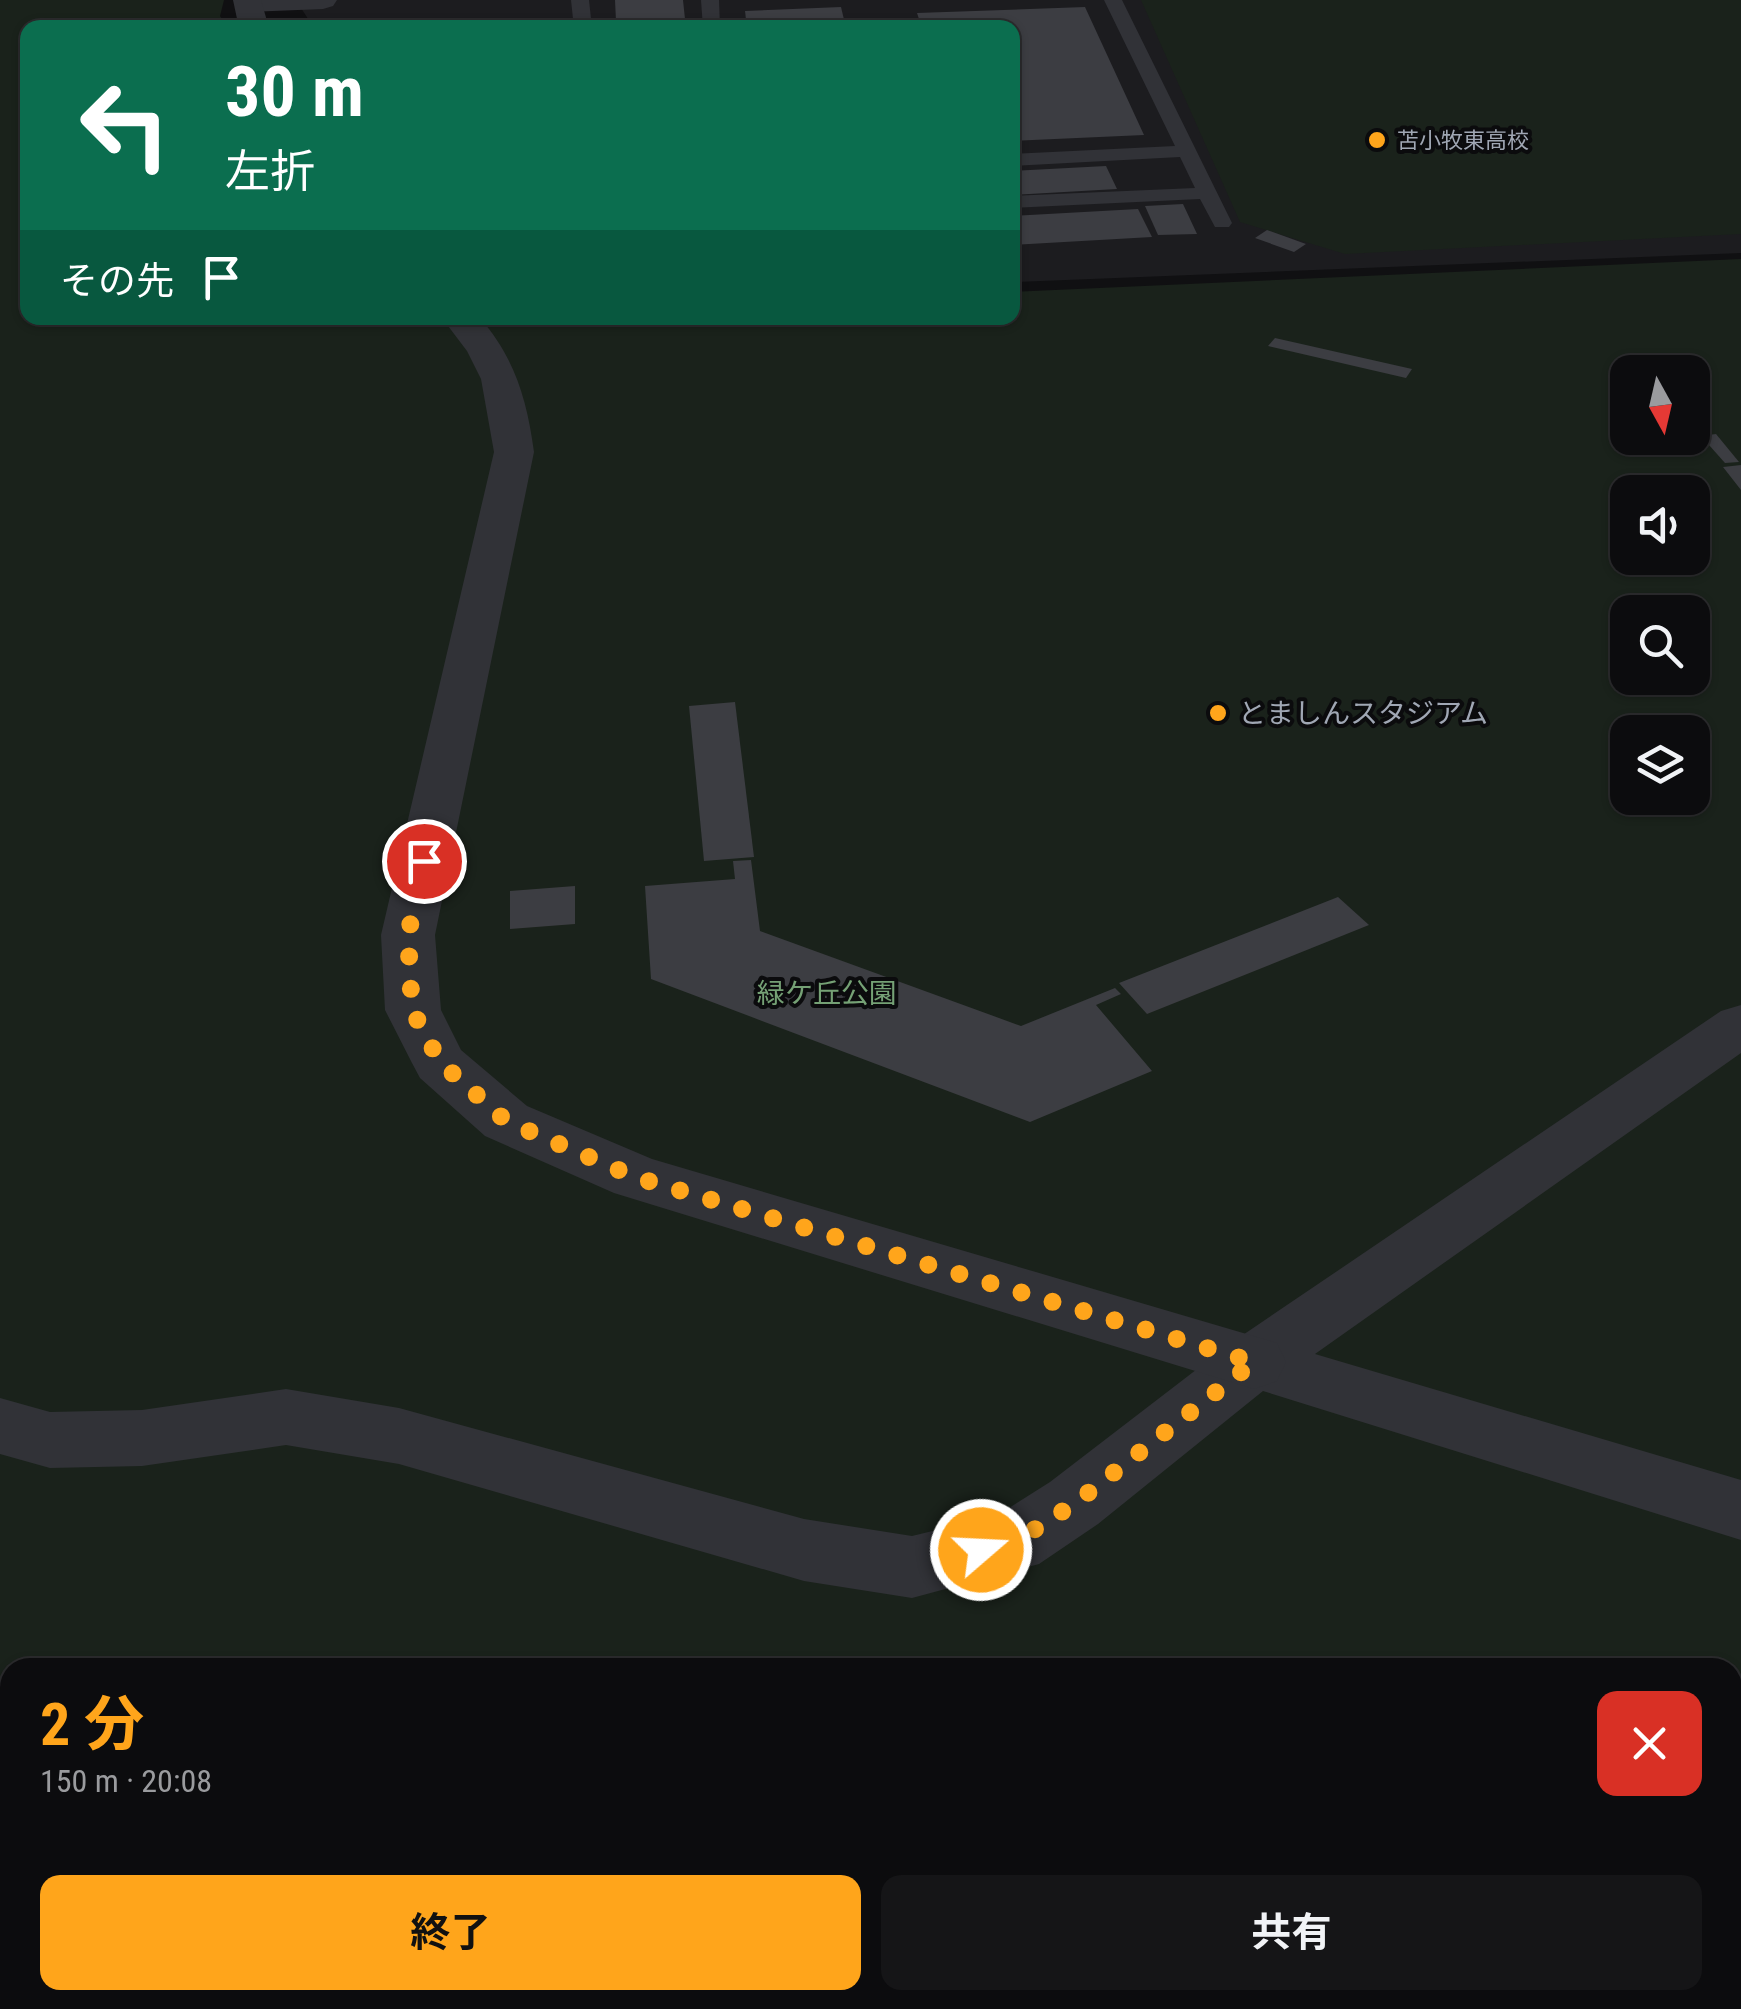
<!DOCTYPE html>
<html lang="ja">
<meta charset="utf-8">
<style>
:root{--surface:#0c0c0e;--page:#151517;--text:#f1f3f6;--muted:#9a9b9e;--line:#2c2c2e;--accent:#ffa51b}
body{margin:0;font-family:"Roboto Condensed","Noto Sans JP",sans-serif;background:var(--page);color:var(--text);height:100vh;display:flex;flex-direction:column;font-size:38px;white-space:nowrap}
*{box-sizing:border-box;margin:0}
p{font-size:32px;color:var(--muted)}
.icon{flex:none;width:55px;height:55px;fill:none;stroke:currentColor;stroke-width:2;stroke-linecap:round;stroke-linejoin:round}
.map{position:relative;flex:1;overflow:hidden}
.side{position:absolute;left:0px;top:1658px;width:1742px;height:352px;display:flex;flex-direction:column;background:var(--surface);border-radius:30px 30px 0 0;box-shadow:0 2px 8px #0004,0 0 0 2px var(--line)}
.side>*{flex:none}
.guide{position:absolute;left:20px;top:20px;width:1000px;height:305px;border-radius:20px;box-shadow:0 2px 8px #0004,0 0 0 2px var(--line);background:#0b6e4f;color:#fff;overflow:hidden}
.needle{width:65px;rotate:172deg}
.controls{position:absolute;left:1610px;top:355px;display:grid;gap:20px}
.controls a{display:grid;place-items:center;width:100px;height:100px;border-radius:20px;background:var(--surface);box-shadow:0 2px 8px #0004,0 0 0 2px var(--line);font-size:50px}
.pin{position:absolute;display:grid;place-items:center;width:85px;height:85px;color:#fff;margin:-42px;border:5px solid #fff;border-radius:50%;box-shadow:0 2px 10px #0007}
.me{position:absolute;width:110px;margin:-55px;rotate:71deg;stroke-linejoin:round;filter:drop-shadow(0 0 8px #0008)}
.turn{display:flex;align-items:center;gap:35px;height:210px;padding:0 40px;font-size:45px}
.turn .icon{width:130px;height:130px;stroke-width:2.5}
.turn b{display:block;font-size:70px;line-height:85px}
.then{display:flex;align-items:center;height:95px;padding:0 40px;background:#0003;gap:20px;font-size:38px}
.round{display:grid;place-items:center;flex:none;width:105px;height:105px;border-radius:20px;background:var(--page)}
.summary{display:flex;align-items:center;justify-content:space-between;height:170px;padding:0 40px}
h1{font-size:60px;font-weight:700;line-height:75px;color:var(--accent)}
.primary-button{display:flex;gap:20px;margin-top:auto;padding:20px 40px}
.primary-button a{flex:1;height:115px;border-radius:20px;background:var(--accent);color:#111;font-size:40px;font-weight:700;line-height:115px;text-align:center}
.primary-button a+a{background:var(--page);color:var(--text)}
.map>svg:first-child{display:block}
.built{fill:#1c1c1f}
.green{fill:#1a221b;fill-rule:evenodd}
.building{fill:#3c3d42}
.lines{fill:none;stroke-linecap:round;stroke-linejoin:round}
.path{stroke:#37393e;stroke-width:8;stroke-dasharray:6 10;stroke-linecap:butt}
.service{fill:#313237;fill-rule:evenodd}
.minor{fill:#313237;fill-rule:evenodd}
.tertiary{fill:#313237;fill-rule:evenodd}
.route{stroke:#ffa51b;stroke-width:18;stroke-dasharray:0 32.4}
.poi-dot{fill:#ffa51b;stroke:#0b0b0d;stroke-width:4}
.labels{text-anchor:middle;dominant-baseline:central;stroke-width:8;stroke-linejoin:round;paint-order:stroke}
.far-poi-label{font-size:22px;fill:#a0a7b4;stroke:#0b0b0d;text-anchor:start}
.poi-label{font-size:28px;fill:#a0a7b4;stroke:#0b0b0d;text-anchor:start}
.park-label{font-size:28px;fill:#75a175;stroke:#0b0b0d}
</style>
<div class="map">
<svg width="1741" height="2009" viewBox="0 0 1741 2009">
<rect width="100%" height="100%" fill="#101012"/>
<!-- built -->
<polygon class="built" points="302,0 1741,0 1741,253 1013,282 1012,28 314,28 301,8"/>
<!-- green -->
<g class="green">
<path d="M 0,0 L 224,0 L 220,16 L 227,27 L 28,28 L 28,318 L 395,318 L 397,321 L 1012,318 L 1013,292 L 1741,259 L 1741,2009 L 0,2009 ZM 1628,372 L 1692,372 L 1692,438 L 1628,438 ZM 1628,492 L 1692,492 L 1692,558 L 1628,558 ZM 1628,612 L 1692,612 L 1692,678 L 1628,678 ZM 1628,732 L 1692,732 L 1692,798 L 1628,798 ZM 10,1668 L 1732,1668 L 1732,2000 L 10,2000 Z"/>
<polygon points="1141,0 1741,0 1741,234 1345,254 1240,222"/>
</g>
<!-- building -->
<g class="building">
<polygon points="615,0 683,0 685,19 635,26 635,21 616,21"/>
<polygon points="841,7 846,28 747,28 745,11"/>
<polygon points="1085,7 1144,135 1012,141 1012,28 922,28 917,13"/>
<polygon points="1106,166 1117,189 1012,195 1012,171"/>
<polygon points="1183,204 1197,234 1158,235 1145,206"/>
<polygon points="1138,209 1152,237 1012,245 1012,216"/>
<polygon points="1267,230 1306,244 1294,252 1255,238"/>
<polygon points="1275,338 1412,369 1406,378 1268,346"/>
<polygon points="1716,434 1739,462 1725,463 1701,436"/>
<polygon points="1741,465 1741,490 1723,467"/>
<polygon points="735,702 754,857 704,861 689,706"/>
<polygon points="751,860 760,931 1021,1026 1115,988 1121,994 1096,1005 1152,1071 1030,1122 651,979 645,886 735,879 733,861"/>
<polygon points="575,886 575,924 510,929 510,891"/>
<polygon points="1338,897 1369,925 1147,1014 1119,983"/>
</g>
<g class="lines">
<!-- path -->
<g class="path">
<polyline points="0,1785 10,1791"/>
<polyline points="487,2000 514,2009"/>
</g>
<!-- service -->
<g class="service">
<polygon points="571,0 589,0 592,28 574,28"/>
<polygon points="701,0 719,0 720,28 703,28"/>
<polygon points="1104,0 1122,0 1232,223 1229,227 1215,227 1200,199 1012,208 1012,196 1195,188 1180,157 1012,166 1012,154 1175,146"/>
</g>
<!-- minor -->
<g class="minor">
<polygon points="234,0 337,0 333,6 323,9 246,12 236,9"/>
<polygon points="1741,1005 1741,1053 1315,1354 1741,1480 1741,1540 1263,1391 1098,1524 1039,1564 912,1598 804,1581 399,1464 286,1445 142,1466 50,1468 0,1454 0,1398 50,1412 142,1410 286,1389 399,1408 804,1519 912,1536 998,1515 1050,1482 1231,1343 1721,1011"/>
</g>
<!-- tertiary -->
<g class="tertiary">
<polygon points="233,0 261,0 269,28 239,28"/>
<path d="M 442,318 L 480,318 C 515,358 527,400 534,452 L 435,935 L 441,1010 L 461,1050 L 527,1106 L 652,1159 L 1277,1343 L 1286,1362 L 1277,1381 L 1254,1389 L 614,1193 L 485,1136 L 420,1078 L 412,1063 L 385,1010 L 381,935 L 494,452 L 481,379 L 467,351 Z"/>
</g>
</g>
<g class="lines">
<!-- route -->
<polyline class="route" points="424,861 408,935 412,1010 440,1062 506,1121 635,1177 1254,1362 1074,1504 1015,1542 981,1550"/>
</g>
<!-- markers -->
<g class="poi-dot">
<circle cx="1377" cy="140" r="10"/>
<circle cx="1218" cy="713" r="10"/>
</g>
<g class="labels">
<!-- far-poi labels -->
<g class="far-poi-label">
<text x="1397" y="140">苫小牧東高校</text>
</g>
<!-- poi labels -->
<g class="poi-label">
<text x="1238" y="713">とましんスタジアム</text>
</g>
<!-- park labels -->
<g class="park-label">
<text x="827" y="993">緑ケ丘公園</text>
</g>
</g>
</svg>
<div class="controls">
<a><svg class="needle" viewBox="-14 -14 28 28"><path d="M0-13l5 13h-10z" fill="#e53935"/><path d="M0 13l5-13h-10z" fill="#9a9b9e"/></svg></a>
<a><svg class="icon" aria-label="sound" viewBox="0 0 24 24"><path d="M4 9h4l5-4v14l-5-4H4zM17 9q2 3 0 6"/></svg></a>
<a><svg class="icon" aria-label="search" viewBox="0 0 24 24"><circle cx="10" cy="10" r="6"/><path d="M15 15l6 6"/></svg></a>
<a><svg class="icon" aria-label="layers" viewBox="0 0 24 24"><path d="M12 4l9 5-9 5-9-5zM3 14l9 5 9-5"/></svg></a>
</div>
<div class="pin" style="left:424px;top:861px;background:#d93025"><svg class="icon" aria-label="arrive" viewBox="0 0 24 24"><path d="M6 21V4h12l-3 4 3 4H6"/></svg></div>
<svg class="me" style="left:981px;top:1550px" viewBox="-20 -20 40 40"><circle r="17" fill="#ffa51b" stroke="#fff" stroke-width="3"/><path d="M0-11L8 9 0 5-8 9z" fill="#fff"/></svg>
<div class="guide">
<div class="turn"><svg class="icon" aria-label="left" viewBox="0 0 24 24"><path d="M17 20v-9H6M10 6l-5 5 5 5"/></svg><div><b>30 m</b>左折</div></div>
<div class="then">その先<svg class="icon" aria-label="arrive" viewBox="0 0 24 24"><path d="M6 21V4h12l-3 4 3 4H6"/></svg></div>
</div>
<section class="side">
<div class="summary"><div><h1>2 分</h1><p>150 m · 20:08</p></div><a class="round" style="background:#d93025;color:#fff"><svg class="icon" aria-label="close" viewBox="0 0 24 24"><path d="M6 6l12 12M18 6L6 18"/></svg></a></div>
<div class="primary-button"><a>終了</a><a>共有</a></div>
</section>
</div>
